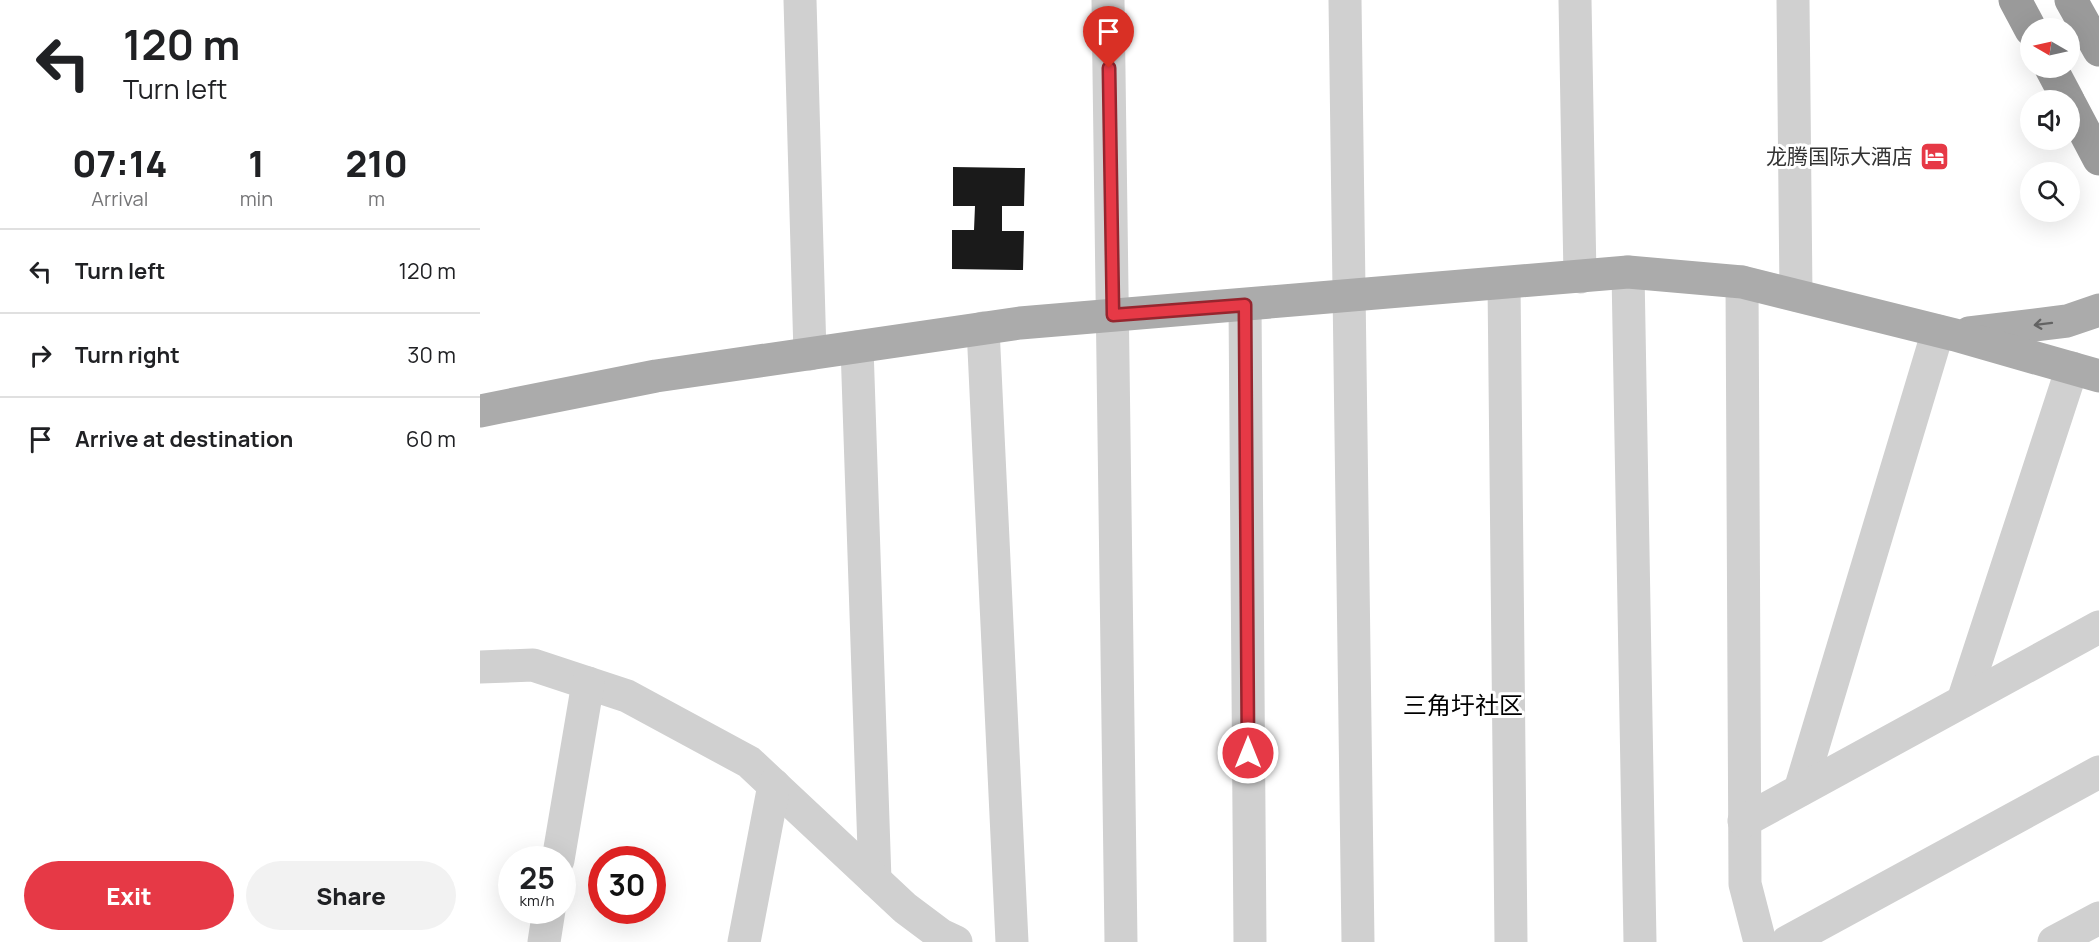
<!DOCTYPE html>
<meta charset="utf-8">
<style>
:root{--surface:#fff;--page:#f2f2f2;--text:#202124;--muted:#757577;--line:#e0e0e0;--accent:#e63946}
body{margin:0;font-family:Manrope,"Noto Sans SC",sans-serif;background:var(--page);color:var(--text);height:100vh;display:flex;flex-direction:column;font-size:22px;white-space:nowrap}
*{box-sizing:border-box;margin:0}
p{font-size:20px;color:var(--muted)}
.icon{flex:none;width:33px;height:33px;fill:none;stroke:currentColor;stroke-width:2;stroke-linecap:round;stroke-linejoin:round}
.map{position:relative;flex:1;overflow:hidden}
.panel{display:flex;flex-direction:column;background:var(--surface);width:480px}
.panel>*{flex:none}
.hud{background:#fff;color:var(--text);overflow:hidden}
.needle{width:39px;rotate:279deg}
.tools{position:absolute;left:1540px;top:18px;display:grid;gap:12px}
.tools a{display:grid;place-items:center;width:60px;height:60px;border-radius:50%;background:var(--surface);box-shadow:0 6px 24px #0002;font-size:30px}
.speed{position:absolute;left:18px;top:846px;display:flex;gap:12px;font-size:30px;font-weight:700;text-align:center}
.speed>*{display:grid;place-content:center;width:78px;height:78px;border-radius:50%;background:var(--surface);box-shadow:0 6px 24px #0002;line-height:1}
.speed small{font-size:15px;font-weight:400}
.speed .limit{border:9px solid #d22;background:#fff;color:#111}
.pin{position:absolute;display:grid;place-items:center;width:51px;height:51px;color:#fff;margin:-62px -26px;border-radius:50% 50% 50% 0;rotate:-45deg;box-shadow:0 0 6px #0007}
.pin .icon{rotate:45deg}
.me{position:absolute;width:66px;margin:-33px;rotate:0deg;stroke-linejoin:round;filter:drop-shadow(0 0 4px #0008)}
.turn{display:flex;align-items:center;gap:21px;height:126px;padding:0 24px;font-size:27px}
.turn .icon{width:78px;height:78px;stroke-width:2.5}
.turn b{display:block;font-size:42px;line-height:51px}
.eta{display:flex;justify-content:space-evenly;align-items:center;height:102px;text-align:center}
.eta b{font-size:36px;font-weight:800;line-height:42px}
.primary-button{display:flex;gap:12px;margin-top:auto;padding:12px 24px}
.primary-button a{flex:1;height:69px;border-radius:36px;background:var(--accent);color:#fff;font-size:24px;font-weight:800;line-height:69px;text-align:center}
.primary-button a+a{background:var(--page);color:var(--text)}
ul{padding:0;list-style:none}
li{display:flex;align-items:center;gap:18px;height:84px;padding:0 24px;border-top:2px solid var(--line)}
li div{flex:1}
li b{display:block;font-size:22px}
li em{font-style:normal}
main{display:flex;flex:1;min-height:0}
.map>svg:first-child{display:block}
.building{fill:#1a1a1a}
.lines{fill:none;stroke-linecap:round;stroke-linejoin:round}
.minor{stroke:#d0d0d0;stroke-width:33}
.major{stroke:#ababab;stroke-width:33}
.highway{stroke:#9a9a9a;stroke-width:33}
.oneway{stroke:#636363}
.route-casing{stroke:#96252e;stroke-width:15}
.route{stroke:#e63946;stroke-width:10}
.labels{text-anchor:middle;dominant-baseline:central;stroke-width:6;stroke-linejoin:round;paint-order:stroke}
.poi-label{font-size:21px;fill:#333;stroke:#fff;text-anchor:end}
.quarter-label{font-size:24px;fill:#000;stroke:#fff}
</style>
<main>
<section class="panel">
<div class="hud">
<div class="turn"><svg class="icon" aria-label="left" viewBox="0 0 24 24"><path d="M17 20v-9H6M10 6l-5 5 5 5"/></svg><div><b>120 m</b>Turn left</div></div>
</div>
<div class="eta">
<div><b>07:14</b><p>Arrival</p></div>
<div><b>1</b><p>min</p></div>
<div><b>210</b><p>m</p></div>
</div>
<ul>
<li><svg class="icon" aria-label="left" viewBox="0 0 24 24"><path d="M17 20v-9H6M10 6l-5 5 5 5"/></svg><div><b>Turn left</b></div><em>120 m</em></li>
<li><svg class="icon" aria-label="right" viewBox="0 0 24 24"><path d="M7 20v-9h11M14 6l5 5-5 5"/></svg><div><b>Turn right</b></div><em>30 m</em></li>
<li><svg class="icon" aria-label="arrive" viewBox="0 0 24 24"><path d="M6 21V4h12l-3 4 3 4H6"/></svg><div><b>Arrive at destination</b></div><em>60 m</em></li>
</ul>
<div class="primary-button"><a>Exit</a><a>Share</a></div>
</section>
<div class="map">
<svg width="1619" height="942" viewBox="0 0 1619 942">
<rect width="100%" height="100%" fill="#fff"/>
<!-- building -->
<polygon class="building" points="473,167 545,168 544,206 522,206 522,231 544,231 543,270 472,269 472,230 494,230 495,206 473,206"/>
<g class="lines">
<!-- minor -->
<g class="minor">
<polyline points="320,0 330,354"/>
<polyline points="628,0 641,942"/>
<polyline points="865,0 878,942"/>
<polyline points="1095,0 1100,277"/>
<polyline points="1313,0 1316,295"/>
<polyline points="1148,272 1160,942"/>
<polyline points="1262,282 1265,884 1280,942"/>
<polyline points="1024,283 1031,942"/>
<polyline points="765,305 770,942"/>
<polyline points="503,328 532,942"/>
<polyline points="377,347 395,880"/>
<polyline points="0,667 53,665 147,696 269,762 425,908 461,935 476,942"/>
<polyline points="1483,701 1592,368"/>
<polyline points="1320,790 1458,331"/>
<polyline points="1264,821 1619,627"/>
<polyline points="78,860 108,683"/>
<polyline points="64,942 69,910"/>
<polyline points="264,942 294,785"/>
<polyline points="1307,942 1619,772"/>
<polyline points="1574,942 1619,918"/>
</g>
<!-- major -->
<g class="major">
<polyline points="1489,333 1587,321 1619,310"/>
<polyline points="0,411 176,376 540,323 1148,272 1262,282 1475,335 1619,376"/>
</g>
<!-- highway -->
<g class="highway">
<polyline points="1535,0 1551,30"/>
<polyline points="1591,0 1619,50"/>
<polyline points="1571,68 1588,100"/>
<polyline points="1590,104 1619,159"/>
</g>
</g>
<!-- one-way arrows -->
<defs><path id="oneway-shaft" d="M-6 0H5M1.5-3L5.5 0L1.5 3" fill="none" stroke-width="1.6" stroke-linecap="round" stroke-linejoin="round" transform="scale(1.5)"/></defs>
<use class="oneway" href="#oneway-shaft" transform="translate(1563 324) rotate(173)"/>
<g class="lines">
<defs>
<polyline id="route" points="629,68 633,315 765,305 768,753"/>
</defs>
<!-- route casing -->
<use href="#route" class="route-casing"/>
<!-- route -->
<use href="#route" class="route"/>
</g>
<!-- icons -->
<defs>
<symbol id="hotel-square" viewBox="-11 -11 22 22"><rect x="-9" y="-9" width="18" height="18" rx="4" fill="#e63946" stroke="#fff"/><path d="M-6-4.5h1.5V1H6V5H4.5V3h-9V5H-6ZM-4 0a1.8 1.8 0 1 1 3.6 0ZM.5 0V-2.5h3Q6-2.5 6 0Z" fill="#fff"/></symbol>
</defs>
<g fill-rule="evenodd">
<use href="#hotel-square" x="1438" y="140" width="33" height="33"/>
</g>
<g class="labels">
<!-- poi labels -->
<g class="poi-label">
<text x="1433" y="156">龙腾国际大酒店</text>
</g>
<!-- quarter labels -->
<g class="quarter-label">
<text x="983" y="704">三角圩社区</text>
</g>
</g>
</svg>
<div class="tools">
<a><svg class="needle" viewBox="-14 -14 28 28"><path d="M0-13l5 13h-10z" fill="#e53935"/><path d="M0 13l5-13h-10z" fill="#757577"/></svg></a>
<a><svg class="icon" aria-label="sound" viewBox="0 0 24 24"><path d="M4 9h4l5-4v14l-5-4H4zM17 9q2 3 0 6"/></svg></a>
<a><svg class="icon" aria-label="search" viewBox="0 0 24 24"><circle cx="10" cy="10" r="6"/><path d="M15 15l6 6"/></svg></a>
</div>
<div class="speed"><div>25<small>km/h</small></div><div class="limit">30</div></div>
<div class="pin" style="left:629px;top:68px;background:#d93025"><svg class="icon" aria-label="arrive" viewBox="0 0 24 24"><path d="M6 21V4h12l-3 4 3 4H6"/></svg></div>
<svg class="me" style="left:768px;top:753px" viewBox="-20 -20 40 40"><circle r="17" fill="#e63946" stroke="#fff" stroke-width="3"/><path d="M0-11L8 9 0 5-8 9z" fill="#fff"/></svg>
</div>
</main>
